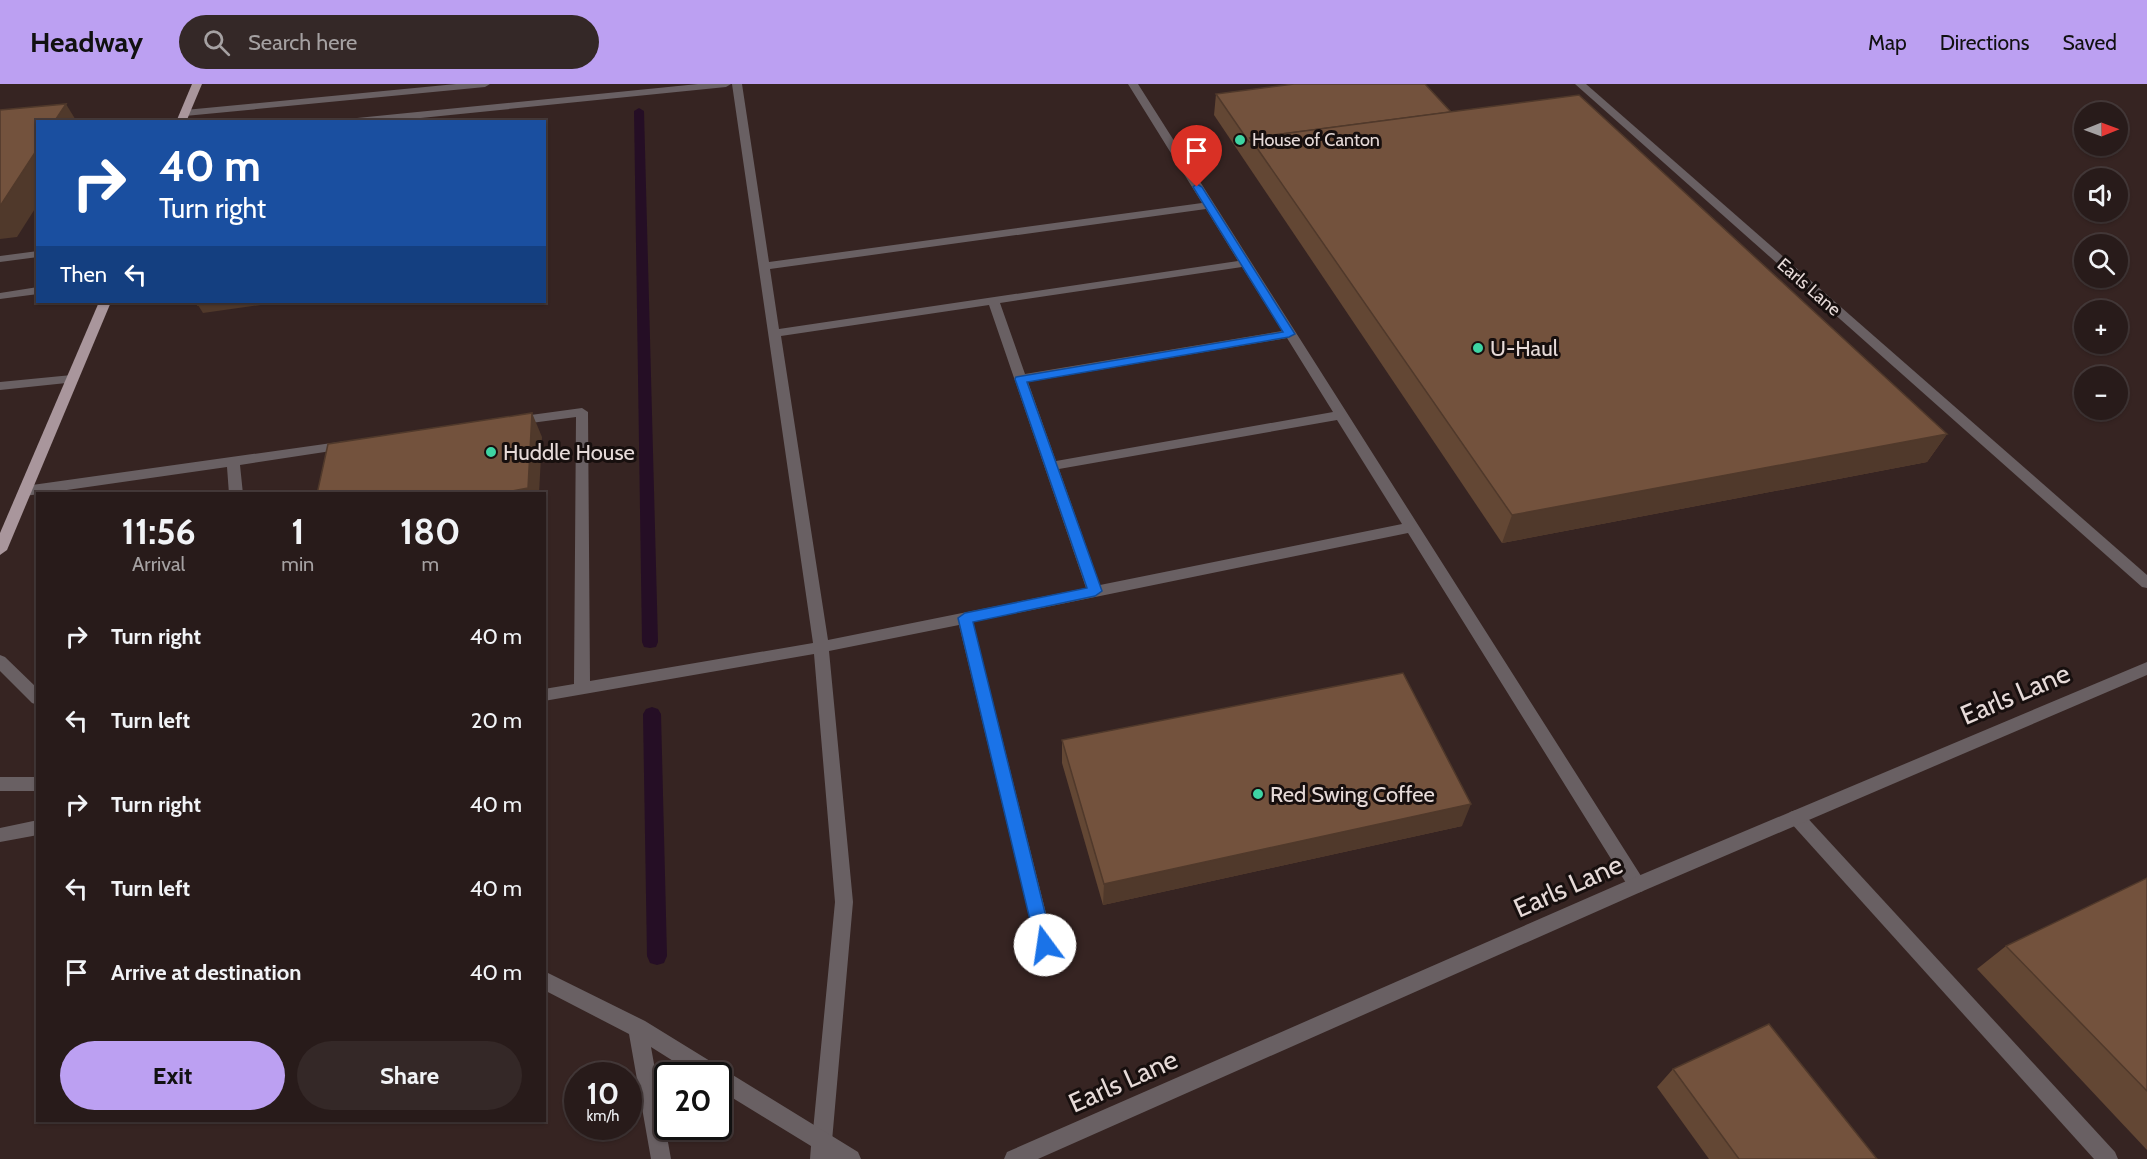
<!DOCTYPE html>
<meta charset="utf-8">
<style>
:root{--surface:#281b1a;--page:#342827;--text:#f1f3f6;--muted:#a5a1a2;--line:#443939;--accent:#bca0f2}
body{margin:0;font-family:Cabin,sans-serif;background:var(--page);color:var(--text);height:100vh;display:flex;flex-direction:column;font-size:22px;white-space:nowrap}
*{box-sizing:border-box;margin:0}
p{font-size:20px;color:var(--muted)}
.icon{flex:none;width:33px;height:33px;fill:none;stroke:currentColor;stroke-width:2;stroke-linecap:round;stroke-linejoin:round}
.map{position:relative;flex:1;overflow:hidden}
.drawer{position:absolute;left:36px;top:408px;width:510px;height:630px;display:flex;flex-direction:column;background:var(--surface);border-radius:0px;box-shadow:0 2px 4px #0004,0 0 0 2px var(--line)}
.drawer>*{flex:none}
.banner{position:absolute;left:36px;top:36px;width:510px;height:183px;border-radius:0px;box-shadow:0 2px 4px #0004,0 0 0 2px var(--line);background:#1a4fa0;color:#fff;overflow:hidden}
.needle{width:39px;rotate:89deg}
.buttons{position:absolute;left:2074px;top:18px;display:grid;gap:12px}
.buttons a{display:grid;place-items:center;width:54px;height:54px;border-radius:50%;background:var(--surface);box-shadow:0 2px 4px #0004,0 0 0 2px var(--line);font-size:30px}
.speed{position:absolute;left:564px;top:978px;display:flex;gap:12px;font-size:30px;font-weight:700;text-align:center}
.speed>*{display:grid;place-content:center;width:78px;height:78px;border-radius:50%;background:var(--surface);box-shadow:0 2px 4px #0004,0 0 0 2px var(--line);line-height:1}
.speed small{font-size:15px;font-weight:400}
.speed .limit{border:3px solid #111;border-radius:9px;background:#fff;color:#111}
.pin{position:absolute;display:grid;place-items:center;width:51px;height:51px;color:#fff;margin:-62px -26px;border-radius:50% 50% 50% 0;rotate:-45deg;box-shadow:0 0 6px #0007}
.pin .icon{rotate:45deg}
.me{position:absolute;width:66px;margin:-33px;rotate:346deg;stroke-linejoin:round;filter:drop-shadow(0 0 4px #0008)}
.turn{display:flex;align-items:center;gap:21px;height:126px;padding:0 24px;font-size:27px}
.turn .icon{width:78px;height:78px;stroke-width:2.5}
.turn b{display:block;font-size:42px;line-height:51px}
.then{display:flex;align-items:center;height:57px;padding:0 24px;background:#0003;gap:12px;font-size:22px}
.eta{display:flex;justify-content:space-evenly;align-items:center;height:102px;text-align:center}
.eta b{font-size:36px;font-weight:800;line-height:42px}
.button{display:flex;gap:12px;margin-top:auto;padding:12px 24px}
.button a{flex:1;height:69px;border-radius:36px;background:var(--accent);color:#111;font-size:24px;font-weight:800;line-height:69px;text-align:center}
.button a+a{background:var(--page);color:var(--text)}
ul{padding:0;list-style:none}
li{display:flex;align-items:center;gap:18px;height:84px;padding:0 24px}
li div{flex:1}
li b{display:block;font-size:22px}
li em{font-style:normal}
header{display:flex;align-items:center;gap:36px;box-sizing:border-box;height:84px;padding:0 30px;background:var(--accent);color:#111}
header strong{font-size:28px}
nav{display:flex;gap:33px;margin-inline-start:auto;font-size:21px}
.search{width:420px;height:54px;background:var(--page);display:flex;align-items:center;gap:15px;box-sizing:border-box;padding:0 21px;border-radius:33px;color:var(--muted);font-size:22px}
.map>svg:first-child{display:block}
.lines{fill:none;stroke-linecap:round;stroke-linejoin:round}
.stream{fill:#250e25;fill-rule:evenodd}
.lane{fill:#696063;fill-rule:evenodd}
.street{fill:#696063;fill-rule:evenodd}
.primary{fill:#a9969c;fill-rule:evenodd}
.wall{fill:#634734}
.shaded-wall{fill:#50392b}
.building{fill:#73523d;stroke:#50392b;stroke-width:1.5}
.route{fill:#1a73e8;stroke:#114b97;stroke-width:1.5}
.poi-dot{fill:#3ed4a3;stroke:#170f0e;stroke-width:2}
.labels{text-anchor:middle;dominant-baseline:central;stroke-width:6;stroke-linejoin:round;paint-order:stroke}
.far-poi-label{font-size:18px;fill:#e6dad8;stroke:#170f0e;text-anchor:start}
.far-street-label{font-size:18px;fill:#e6dad8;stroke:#170f0e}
.poi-label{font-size:22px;fill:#e6dad8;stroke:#170f0e;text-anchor:start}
.near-street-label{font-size:27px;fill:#e6dad8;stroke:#170f0e}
</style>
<header>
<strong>Headway</strong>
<div class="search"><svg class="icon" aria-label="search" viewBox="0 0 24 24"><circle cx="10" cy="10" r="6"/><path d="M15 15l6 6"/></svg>Search here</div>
<nav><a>Map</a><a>Directions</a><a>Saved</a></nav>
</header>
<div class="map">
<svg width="2147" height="1075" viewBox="0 0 2147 1075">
<rect width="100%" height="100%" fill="#362422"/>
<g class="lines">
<!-- stream -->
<g class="stream">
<polygon points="639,24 644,27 658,558 656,563 650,564 644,563 642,558 634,27"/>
<polygon points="652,623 658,625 661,630 667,872 664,879 657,881 650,879 647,872 643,630 646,625"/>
</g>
<!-- lane -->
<g class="lane">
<polygon points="456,0 490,0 485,3 185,32 180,29 185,26"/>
<polygon points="698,0 731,0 726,3 381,38 342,38 347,35"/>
<path d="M 732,0 L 742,0 L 769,178 L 1202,119 L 1128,0 L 1138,0 L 1643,795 L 1646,801 L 1643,807 L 1637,809 L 1631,807 L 1408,449 L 973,538 L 1054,861 L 1052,867 L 1045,870 L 1038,867 L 1036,861 L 959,541 L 829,567 L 853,818 L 832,1057 L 829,1064 L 822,1067 L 815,1064 L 812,1057 L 835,818 L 814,570 L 544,617 L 544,605 L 574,600 L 576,333 L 516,341 L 510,337 L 516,333 L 582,324 L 588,328 L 590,597 L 813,559 ZM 1206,125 L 1238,177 L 779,245 L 770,185 ZM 1242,183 L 1282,247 L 1025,290 L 1000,219 ZM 989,221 L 1086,504 L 828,556 L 781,252 ZM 1287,254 L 1333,328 L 1056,377 L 1028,298 ZM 1337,336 L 1402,440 L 1100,501 L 1059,385 Z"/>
<polygon points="38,167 38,173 0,178 0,172"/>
<polygon points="38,203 38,210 0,215 0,209"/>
<polygon points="72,291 76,292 78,295 76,298 0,306 0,298"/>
<polygon points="346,357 351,358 353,361 351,364 240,381 243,410 229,410 227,383 25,412 18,407 25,402"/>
<polygon points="1796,726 1802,728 2115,1068 2118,1075 2094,1075 1790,738 1787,733 1790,728"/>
</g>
<!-- street -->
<g class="street">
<polygon points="1575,0 1586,0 2147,491 2147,504 2142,503"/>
<polygon points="0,571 5,573 38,605 38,621 32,619 0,587"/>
<polygon points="2147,578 2147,591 1643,807 1038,1075 1004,1075 1007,1068 1631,795"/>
<rect x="0" y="693" width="38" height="14"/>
<polygon points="38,736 38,751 0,758 0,744"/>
<polygon points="544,887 645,937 858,1068 861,1075 810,1075 811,1062 718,1005 718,992 697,992 651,963 671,1075 651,1075 629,950 544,906"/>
</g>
<!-- primary -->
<g class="primary">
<polygon points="192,0 202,0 186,38 176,38"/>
<polygon points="99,218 111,218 7,466 0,471 0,449"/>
</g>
</g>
<!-- wall -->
<g class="wall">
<polygon points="1216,10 1451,28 1947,350 1927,378 1502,459 1214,31"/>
<polygon points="1062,656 1462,742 1103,821 1062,679"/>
<polygon points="2147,794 2147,1066 1977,885 2006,862"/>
<polygon points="1673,985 1877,1075 1709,1075 1657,1003"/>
</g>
<!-- shaded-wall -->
<g class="shaded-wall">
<polygon points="66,20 77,38 54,38"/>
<polygon points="38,64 38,120 17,153 0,155 0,122"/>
<polygon points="218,218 282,218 203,229 198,221"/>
<polygon points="532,329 542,353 539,410 497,410"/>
<polygon points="1947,350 1927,378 1502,459 1512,431"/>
<polygon points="1471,720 1462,742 1103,821 1104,800"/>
</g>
<!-- building -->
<g class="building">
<polygon points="1294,0 1425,0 1451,28 1250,54 1253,58 1249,58 1216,10"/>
<polygon points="1579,11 1947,350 1512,431 1250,54"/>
<polygon points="66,20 54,38 38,38 38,64 0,122 0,26"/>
<polygon points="199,218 218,218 198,221"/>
<polygon points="532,329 528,404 497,410 317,410 328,360"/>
<polygon points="1403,589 1471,720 1104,800 1062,656"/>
<polygon points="2147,794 2147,1007 2006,862"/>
<polygon points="1769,940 1877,1075 1739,1075 1673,985"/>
</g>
<!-- route -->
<polygon class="route" points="1197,100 1202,103 1295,250 1289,253 1027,298 1102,507 1095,512 973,538 1053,861 1051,866 1045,869 1039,866 1036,861 958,534 965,529 1087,504 1015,295 1016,293 1283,248 1193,103"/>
<!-- markers -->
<g class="poi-dot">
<circle cx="1240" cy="56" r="6"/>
<circle cx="1478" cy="264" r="6"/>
<circle cx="491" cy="368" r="6"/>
<circle cx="1258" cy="710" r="6"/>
</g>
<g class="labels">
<!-- far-poi labels -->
<g class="far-poi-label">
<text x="1252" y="56">House of Canton</text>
</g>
<!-- far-street labels -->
<g class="far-street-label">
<text transform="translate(1809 203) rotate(41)">Earls Lane</text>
</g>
<!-- poi labels -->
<g class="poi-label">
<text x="1490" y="264">U-Haul</text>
<text x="503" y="368">Huddle House</text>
<text x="1270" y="710">Red Swing Coffee</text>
</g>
<!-- near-street labels -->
<g class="near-street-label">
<text transform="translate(2015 610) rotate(-23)">Earls Lane</text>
<text transform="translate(1568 802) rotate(-24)">Earls Lane</text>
<text transform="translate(1123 997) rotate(-24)">Earls Lane</text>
</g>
</g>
</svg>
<div class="buttons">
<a><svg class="needle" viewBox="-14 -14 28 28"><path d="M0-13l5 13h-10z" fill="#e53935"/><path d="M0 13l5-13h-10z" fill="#a5a1a2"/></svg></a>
<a><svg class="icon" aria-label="sound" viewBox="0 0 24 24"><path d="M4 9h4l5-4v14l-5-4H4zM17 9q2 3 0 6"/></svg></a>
<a><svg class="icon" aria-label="search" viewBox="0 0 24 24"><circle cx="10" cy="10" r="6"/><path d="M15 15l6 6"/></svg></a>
<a>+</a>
<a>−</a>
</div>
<div class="speed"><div>10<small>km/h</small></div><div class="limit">20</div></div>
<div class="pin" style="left:1197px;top:103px;background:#d93025"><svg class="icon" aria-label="arrive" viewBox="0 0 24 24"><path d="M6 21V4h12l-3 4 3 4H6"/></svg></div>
<svg class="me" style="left:1045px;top:861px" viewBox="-20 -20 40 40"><circle r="19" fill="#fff"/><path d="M0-13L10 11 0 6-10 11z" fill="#1a73e8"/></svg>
<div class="banner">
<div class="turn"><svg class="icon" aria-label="right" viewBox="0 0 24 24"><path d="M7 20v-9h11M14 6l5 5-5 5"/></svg><div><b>40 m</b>Turn right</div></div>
<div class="then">Then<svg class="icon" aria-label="left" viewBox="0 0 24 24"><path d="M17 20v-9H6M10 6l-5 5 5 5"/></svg></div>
</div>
<section class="drawer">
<div class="eta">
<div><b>11:56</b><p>Arrival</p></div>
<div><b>1</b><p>min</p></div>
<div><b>180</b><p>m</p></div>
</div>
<ul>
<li><svg class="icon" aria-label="right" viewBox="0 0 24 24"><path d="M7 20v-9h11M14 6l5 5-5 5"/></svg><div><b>Turn right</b></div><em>40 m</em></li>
<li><svg class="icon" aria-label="left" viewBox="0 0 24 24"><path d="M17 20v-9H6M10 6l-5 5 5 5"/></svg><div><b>Turn left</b></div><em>20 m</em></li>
<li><svg class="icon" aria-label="right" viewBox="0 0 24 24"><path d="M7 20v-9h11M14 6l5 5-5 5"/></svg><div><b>Turn right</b></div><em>40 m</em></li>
<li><svg class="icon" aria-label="left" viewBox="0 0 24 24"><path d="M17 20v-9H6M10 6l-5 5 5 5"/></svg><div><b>Turn left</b></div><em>40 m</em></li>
<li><svg class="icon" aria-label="arrive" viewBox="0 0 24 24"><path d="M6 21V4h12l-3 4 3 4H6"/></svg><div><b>Arrive at destination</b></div><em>40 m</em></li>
</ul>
<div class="button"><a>Exit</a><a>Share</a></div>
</section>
</div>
